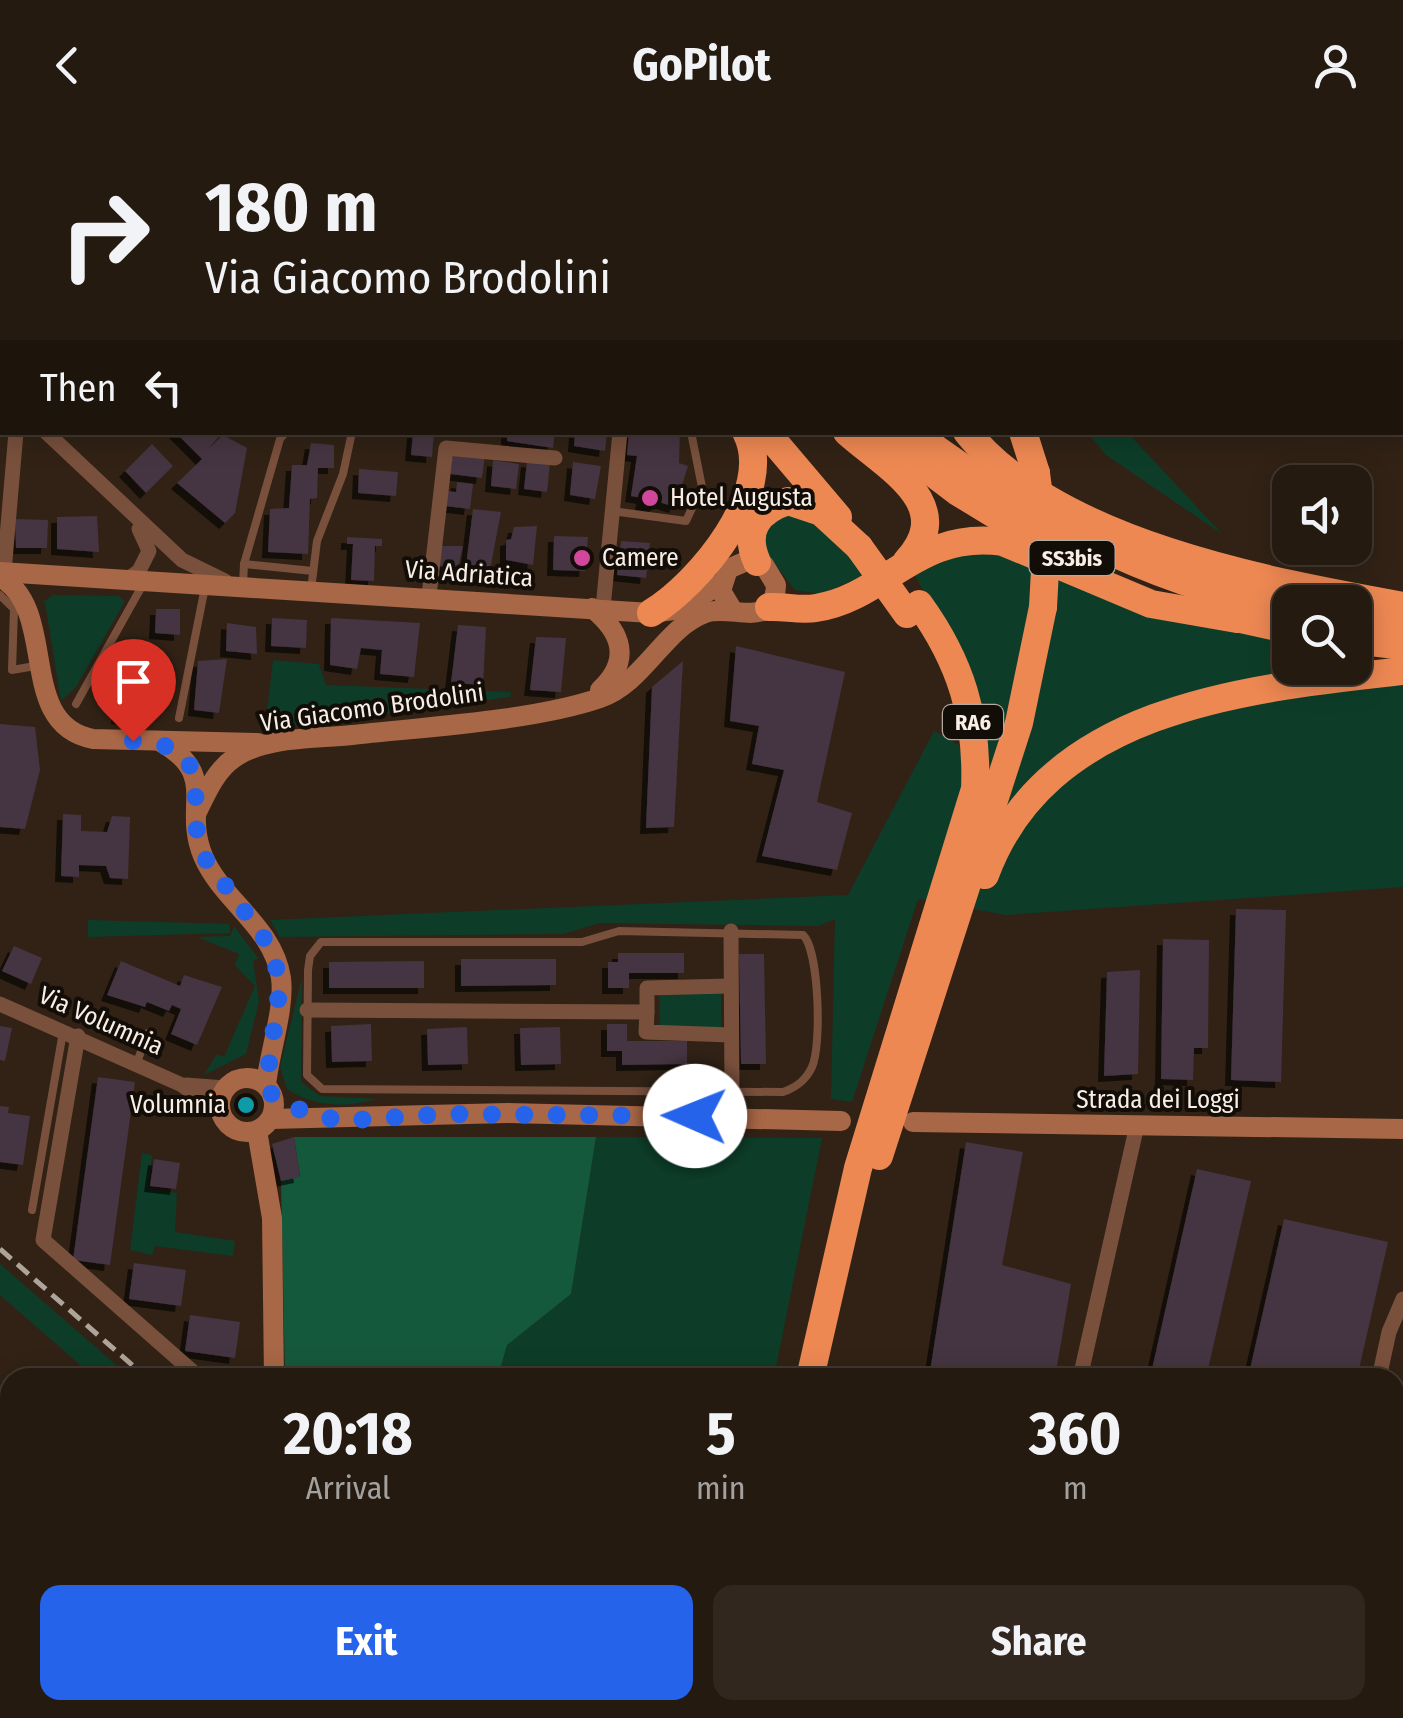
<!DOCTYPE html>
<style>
:root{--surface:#251a10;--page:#31271e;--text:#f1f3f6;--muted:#a3a19f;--line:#423830;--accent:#2563eb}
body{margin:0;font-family:"Fira Sans Condensed",sans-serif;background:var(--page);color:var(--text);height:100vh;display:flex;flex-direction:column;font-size:38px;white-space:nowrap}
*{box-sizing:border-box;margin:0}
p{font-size:32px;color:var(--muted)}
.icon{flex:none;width:55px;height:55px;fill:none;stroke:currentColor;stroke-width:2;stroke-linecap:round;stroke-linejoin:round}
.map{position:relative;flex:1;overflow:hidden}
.drawer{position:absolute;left:0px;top:1238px;width:1405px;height:352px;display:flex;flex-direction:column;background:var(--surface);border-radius:30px 30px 0 0;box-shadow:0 5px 25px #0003,0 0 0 2px var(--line)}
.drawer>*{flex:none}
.banner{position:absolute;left:0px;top:0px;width:1405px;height:305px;box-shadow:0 5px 25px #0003,0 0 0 2px var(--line);background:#251a10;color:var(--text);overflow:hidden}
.buttons{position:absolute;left:1272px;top:335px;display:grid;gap:20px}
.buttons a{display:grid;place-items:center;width:100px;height:100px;border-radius:20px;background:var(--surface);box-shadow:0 5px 25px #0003,0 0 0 2px var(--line);font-size:50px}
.pin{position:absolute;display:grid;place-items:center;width:85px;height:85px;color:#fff;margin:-102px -42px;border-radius:50% 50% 50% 0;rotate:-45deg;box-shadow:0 0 10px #0007}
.pin .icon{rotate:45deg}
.me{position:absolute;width:110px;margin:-55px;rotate:271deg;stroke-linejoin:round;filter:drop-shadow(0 0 8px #0008)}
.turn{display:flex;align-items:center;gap:35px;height:210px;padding:0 40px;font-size:45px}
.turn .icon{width:130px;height:130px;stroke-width:2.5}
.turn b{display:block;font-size:70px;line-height:85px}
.then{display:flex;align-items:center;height:95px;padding:0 40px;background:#0003;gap:20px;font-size:38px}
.eta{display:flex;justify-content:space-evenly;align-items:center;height:170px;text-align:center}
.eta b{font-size:60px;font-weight:700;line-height:70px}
.action{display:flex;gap:20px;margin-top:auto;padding:20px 40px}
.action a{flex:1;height:115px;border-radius:20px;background:var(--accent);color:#fff;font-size:40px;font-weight:700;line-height:115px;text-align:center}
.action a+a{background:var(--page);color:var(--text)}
header{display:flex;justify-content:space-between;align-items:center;height:130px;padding:0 40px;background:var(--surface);font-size:45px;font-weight:700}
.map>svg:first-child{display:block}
.green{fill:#0d3d29}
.forest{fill:#15593d}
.building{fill:#443442;filter:url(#shadow)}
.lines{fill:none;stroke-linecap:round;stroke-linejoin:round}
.lane{stroke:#79503c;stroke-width:8}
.street{stroke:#79503c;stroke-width:15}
.secondary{stroke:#a86746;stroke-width:20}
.highway{stroke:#ed8853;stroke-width:28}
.rail{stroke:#afa49a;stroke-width:5;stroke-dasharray:15 8;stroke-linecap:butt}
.highway-bridge{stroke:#ed8853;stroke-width:28}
.route{stroke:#2563eb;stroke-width:18;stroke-dasharray:0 32.4}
.hotel-dot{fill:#d1479c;stroke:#130d08;stroke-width:4}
.culture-dot{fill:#0f9aa8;stroke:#130d08;stroke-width:4}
.labels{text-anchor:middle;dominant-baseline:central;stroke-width:8;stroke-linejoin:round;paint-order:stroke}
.shield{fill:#130d08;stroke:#b3aaa3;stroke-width:2.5}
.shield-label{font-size:22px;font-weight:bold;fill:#f8eee6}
.poi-label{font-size:25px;fill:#f8eee6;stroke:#130d08;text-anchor:start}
.street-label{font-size:25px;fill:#f8eee6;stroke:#130d08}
</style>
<header><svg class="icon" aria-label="back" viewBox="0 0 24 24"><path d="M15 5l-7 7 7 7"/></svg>GoPilot<svg class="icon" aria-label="person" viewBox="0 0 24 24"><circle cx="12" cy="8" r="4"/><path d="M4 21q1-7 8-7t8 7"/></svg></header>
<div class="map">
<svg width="1403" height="1588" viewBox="0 0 1403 1588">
<defs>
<filter id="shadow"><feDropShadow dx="-6" dy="6" stdDeviation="0" flood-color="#0009"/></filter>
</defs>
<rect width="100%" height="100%" fill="#312215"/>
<!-- green -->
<g class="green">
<polygon points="1088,303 1128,303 1222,404 1106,325"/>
<polygon points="783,380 820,387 865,445 821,464 795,460 764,420 767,390"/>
<polygon points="989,417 1290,512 1290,538 1355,538 1355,525 1403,536 1403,757 1006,785 918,769 852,972 831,969 835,789 818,796 600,793 563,804 280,807 270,790 848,765 934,601 983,629 974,552 912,440"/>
<polygon points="53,465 118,466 125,471 76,557 61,571 45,472 36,477"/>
<polygon points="273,530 319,534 326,555 511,562 510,567 265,600"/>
<polygon points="88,790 229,794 230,803 88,807"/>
<polygon points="234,796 258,828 253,831 259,871 246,924 204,945 217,924 224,927 255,856 235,835 239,824 197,807 230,806"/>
<path d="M 302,847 L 301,952 L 320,966 L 377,969 C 347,978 313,977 287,959 L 280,937 Z"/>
<polygon points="659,863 721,864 721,899 660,897"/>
<polygon points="596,1007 822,1008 774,1247 498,1248 507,1215 571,1164"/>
<polygon points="142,1023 152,1025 148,1059 177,1063 175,1102 235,1111 233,1126 155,1116 152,1125 130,1120"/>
<polygon points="0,1134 130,1247 94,1247 0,1165"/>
<polygon points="176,1580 315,1580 317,1588 163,1588"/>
</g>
<!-- forest -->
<g class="forest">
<polygon points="294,1007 596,1007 571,1164 507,1215 498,1247 285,1247 281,1051 300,1046"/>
<polygon points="0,1556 10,1561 10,1580 120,1580 131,1588 0,1588"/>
</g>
<!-- building -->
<g class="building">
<polygon points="175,302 223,302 207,320 223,305 247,318 235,383 225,393 177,353 202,329"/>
<polygon points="413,302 434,302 432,327 411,325"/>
<polygon points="507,302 555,302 553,318 507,311"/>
<polygon points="575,302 607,302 605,321 574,316"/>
<polygon points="629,302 680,302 679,333 688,336 675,377 659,372 654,377 641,375 642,368 631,366 637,326 627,325"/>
<polygon points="311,313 334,315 334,338 318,338 317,368 310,369 308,424 268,422 270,379 289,378 292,335 307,335"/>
<polygon points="152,314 173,336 146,363 125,341"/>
<polygon points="453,321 485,325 482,348 450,344"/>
<polygon points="493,330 519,334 516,359 491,356"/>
<polygon points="527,331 550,333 547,362 524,359"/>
<polygon points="573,332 601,336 595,369 570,365"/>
<polygon points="359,339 398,342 396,366 358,363"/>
<polygon points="457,352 473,354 470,379 445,376 447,361 456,362"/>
<polygon points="473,379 501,382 490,440 466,436"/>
<polygon points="97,386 99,422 57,419 57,387"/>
<polygon points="15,389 48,390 47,418 16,418"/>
<polygon points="537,396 533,435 506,430 506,410 511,409 514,397"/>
<polygon points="554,406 588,407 585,441 553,440"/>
<polygon points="347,407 382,409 382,416 375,416 374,451 351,450 353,414 347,414"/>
<polygon points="621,411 650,413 646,448 617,445"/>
<polygon points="439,416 463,416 458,438 437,436"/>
<polygon points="156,479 180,479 180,505 155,503"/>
<polygon points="272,488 307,490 306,518 271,516"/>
<polygon points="331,488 420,493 414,547 380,544 382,520 361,518 357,539 330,535"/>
<polygon points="227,493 256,497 257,524 226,521"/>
<polygon points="458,495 486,497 483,555 451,553"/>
<polygon points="536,507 566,508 561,562 530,560"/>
<polygon points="127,516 157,520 149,593 117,588"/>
<polygon points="736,516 845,542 817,672 852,683 837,740 762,726 784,640 752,634 759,596 730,591"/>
<polygon points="227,529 219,583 194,580 198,531"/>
<polygon points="683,531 674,697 646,698 652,557"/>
<polygon points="0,594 35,597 40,640 25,699 0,697"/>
<polygon points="63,684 81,685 81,701 107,702 112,686 130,687 128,749 110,748 106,736 79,735 79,747 61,746"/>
<polygon points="1236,779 1286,780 1281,952 1231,950"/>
<polygon points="1163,809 1209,810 1208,918 1194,918 1193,950 1161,949"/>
<polygon points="14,816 42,828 31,854 2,841"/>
<polygon points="618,823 684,823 684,843 629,843 629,858 608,858 608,832 618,832"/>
<polygon points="739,824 764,824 766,934 741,934"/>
<polygon points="461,829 556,829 556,855 461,856"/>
<polygon points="121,831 180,856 184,845 222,857 197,915 171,904 181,879 172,875 169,881 147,872 145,877 107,865"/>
<polygon points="424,831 424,858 329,858 329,832"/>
<polygon points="1140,840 1138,944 1104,946 1107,842"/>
<polygon points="371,894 372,931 332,932 331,896"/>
<polygon points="607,894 627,894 627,911 687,911 687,934 622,935 622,921 607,921"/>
<polygon points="0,896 12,898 5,931 0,930"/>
<polygon points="467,897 468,934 428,935 427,899"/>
<polygon points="560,897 561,934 521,935 520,898"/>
<polygon points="98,947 135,952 110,1135 73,1130"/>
<polygon points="0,976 9,977 8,983 30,986 23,1035 0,1032"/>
<polygon points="294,1007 300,1047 281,1051 272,1014"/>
<polygon points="966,1012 1023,1022 1002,1135 1071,1154 1055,1248 929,1248"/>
<polygon points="154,1029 180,1033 176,1059 150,1056"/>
<polygon points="1197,1039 1251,1051 1206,1248 1150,1248"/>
<polygon points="1284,1089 1388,1112 1357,1248 1248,1248"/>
<polygon points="134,1133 186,1140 181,1176 129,1169"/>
<polygon points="190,1185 240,1192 235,1228 185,1221"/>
<polygon points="805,1580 937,1580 936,1588 803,1588"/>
</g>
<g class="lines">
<!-- lane -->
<g class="lane">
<polyline points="612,381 686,391 702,357 691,302"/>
<polyline points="244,434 280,309 286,302"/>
<polyline points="243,455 244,434 313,441"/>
<polyline points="311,460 317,411 343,344 352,302"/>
<polyline points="0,465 14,479 12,540 35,536"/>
<polyline points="76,574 142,456"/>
<polyline points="179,588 205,457"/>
<path d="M 619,801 L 803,805 C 819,820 822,915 812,937 C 806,950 797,957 783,962 L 322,959 L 307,945 L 308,840 L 310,826 L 321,812 L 582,812 Z"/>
<polyline points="137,932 148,903"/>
<polyline points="32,1080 63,902"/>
<polyline points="0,1357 10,1357"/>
<polyline points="326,1580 327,1588"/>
<polyline points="407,1580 409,1588"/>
</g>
<!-- street -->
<g class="street">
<polyline points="10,0 13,2"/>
<polyline points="206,0 208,2"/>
<polyline points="367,0 370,2"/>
<polyline points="1373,0 1377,2"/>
<polyline points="303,2 306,0"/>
<polyline points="1402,12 1403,12"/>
<polyline points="1402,205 1403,205"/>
<polyline points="0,259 2,261"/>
<polyline points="46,302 182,430 225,451"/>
<polyline points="4,442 16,302"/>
<polyline points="125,451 139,441 149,421 139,399"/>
<polyline points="429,466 446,318 555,328"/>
<polyline points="603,478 620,302"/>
<polyline points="731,801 732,962"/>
<polyline points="0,874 182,955 221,984"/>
<polyline points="307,880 647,882 646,902 731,905"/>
<polyline points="647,882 647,858 730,856"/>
<polyline points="78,906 43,1110 193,1242"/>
<polyline points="186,955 225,958"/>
<polyline points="1080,1248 1137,995"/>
<polyline points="1379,1248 1389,1202 1403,1169"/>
<polyline points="1032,1580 1034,1588"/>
<polyline points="978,1588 980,1580"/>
<polyline points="1345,1588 1345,1580"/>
</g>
<!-- secondary -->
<g class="secondary">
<polyline points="0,442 651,483 681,479 721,453"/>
<path d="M 0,447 C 60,481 15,594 93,609 L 258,613"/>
<path d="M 592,478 C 623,503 631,531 600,560"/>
<path d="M 161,612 C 220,646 182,675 203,726 C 222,771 273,796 281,848 C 285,878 269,924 266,955"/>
<path d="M 196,684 C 206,664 215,641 234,628 C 266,606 315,609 352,605 C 424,597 533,591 600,568 C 644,553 664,498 705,483 C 732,473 774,502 776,455 L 764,435 L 749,430 L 728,439 L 721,461 L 733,481"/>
<circle cx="247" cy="975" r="27"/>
<polyline points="271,989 507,983 841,991"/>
<polyline points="913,992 1403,999"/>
<polyline points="257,1001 272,1088 274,1248"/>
<polyline points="569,1580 579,1588"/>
</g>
<!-- highway -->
<g class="highway">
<polyline points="569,0 571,2"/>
<polyline points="625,0 627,2"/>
<polyline points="760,0 763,2"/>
<polyline points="790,0 794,2"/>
<polyline points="766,302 838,387"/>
<path d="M 847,302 C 886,337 959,374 907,431"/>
<polyline points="879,302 958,362 1043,414"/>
<path d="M 913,302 C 1027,388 1149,452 1290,480"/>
<path d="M 967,302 C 1056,413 1270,452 1403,476"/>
<polyline points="1023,302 1036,343"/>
<path d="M 757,432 C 743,400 758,381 788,371 L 821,382 L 859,417"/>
<path d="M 769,477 C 784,476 801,481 816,478 C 886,467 916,400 1003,412 L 1151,474 L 1237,489"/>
<path d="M 651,483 C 699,454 777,361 746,302"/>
<polyline points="1223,485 1290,500"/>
<polyline points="1355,491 1403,497"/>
<polyline points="1355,510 1403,516"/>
<path d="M 985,745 C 1047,576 1250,558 1403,541"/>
<polyline points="879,1026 1019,593 1043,477"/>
<path d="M 810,1248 L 858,1038 L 975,659 C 978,588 961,532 919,474"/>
<polyline points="727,1588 729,1580"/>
</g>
<!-- rail -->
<g class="rail">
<polyline points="0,1119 147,1248"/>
<polyline points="535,1580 544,1588"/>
</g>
<!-- highway-bridge -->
<g class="highway-bridge">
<polyline points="600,2 602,0"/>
<polyline points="1036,343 1046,422 1043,477"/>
<polyline points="859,417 907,484"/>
</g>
</g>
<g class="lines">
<!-- route -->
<path class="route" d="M 133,611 C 220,615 185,666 201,723 L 263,806 L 281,849 L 266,956 L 273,966 L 298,979 L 340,991 L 444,984 L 695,986"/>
</g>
<!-- markers -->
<g class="hotel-dot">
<circle cx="650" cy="368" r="10"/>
<circle cx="582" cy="428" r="10"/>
</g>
<circle class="culture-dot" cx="246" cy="975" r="10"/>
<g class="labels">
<!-- shield labels -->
<g class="shield">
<rect x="1029.5" y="411" width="85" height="34" rx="8"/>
<rect x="943" y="575" width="60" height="34" rx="8"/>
</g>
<g class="shield-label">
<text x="1072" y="428">SS3bis</text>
<text x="973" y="592">RA6</text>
</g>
<!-- poi labels -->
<g class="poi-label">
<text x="670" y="368">Hotel Augusta</text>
<text x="602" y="428">Camere</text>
<text x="226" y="975" text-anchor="end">Volumnia</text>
</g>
<!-- street labels -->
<g class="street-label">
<text transform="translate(469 444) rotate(4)">Via Adriatica</text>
<text transform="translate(372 578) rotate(-8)">Via Giacomo Brodolini</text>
<text transform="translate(101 891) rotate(24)">Via Volumnia</text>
<text x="1158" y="970">Strada dei Loggi</text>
</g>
</g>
</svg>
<div class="buttons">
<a><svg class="icon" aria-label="sound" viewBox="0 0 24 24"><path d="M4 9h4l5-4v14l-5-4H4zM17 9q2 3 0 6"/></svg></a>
<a><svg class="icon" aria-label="search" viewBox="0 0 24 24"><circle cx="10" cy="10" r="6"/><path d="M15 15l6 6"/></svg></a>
</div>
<div class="pin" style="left:133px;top:611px;background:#d93025"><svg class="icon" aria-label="arrive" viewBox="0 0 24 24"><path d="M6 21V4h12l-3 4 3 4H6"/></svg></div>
<svg class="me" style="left:695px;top:986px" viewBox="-20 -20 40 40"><circle r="19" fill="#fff"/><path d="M0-13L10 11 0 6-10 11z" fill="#2563eb"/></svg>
<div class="banner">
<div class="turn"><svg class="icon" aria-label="right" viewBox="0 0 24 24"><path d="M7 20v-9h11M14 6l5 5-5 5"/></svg><div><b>180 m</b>Via Giacomo Brodolini</div></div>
<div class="then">Then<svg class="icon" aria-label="left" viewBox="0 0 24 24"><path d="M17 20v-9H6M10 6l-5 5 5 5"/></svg></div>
</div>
<section class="drawer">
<div class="eta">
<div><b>20:18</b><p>Arrival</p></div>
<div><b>5</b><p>min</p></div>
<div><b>360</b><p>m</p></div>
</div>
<div class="action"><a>Exit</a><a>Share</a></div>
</section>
</div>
